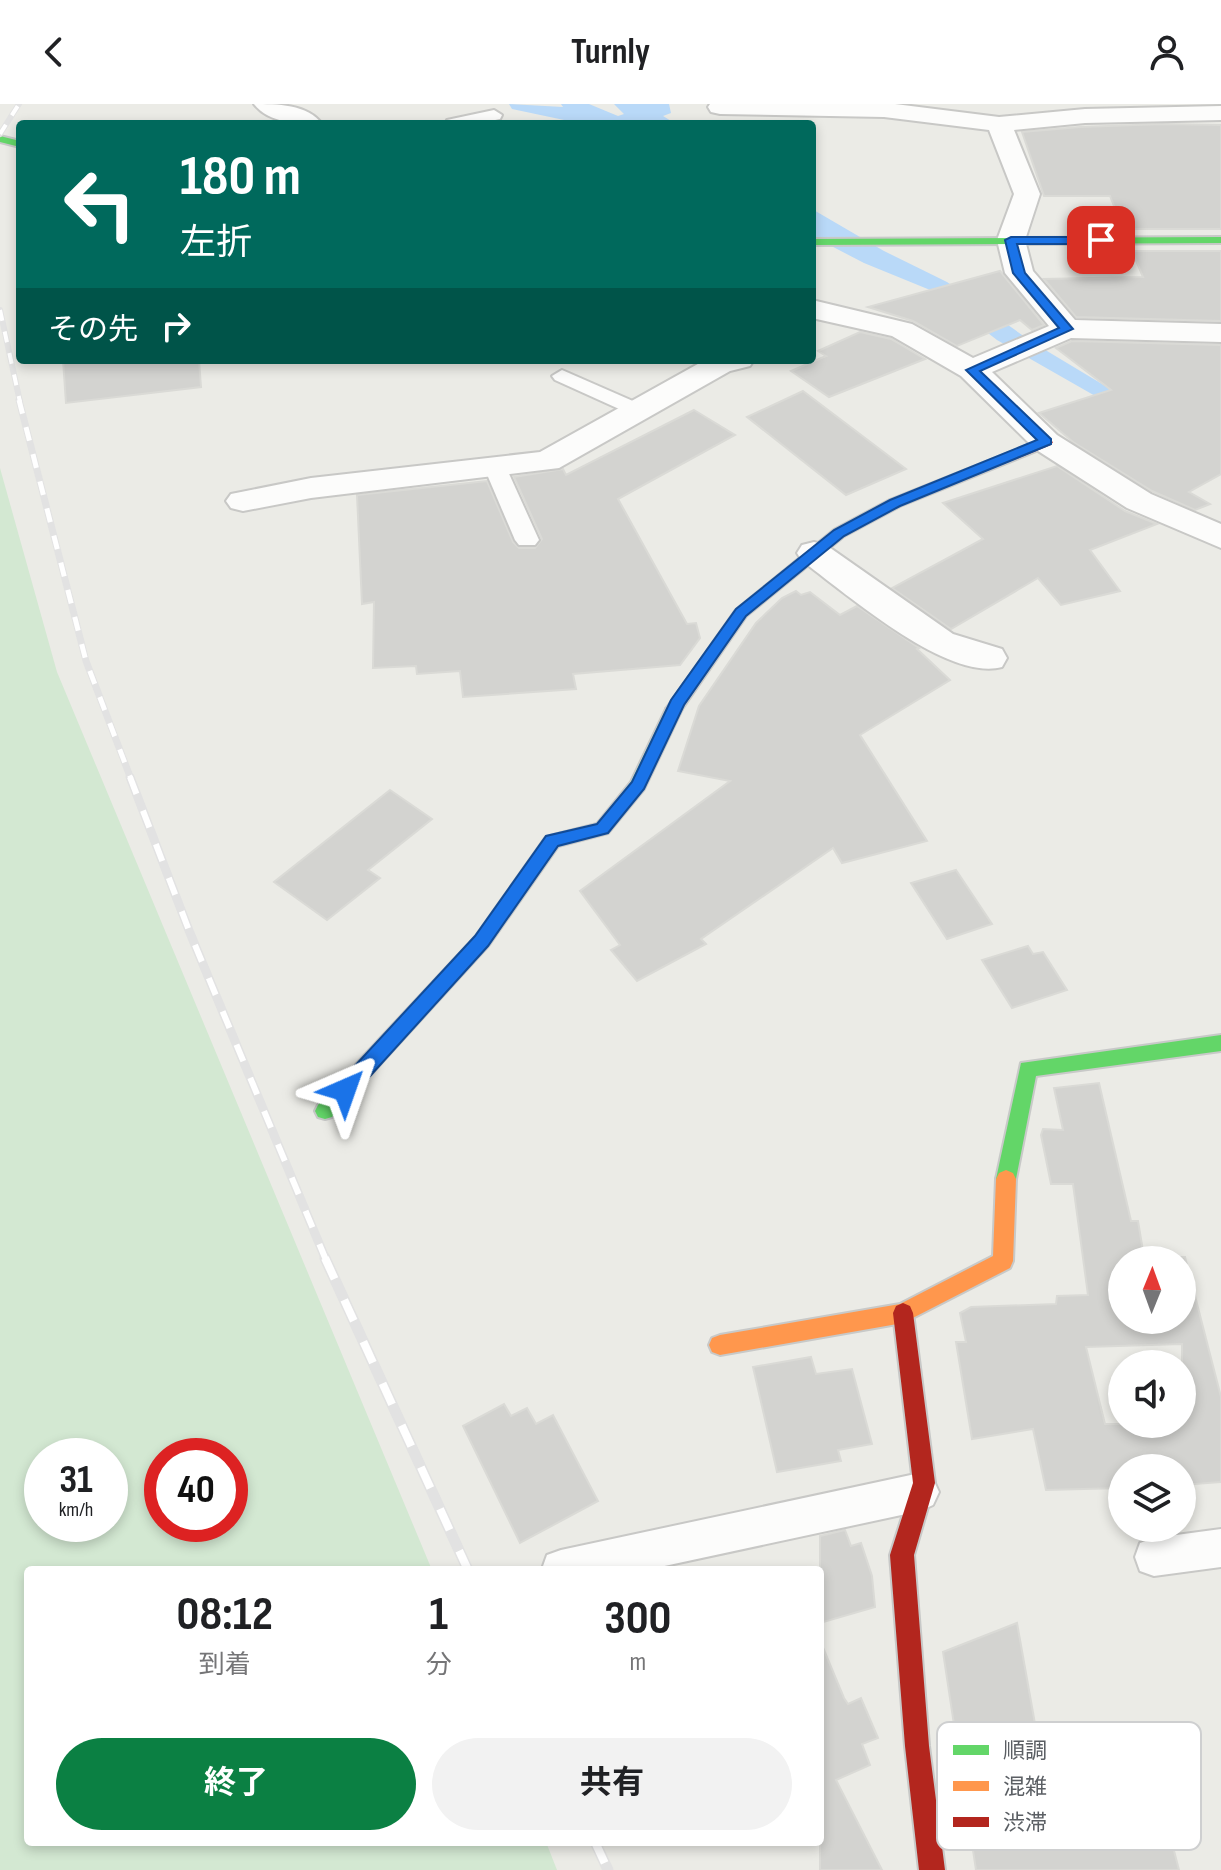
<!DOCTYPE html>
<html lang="ja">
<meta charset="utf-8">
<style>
:root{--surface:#fff;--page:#f2f2f2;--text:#202124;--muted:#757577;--accent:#0b8043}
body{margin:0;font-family:"Sofia Sans Condensed","Noto Sans JP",sans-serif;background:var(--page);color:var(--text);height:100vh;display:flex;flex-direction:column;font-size:30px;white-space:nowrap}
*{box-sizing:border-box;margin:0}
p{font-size:26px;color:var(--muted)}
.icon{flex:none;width:44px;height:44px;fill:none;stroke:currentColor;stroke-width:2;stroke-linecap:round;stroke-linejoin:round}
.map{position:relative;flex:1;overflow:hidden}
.side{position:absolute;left:24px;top:1462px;width:800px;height:280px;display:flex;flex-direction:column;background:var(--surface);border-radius:8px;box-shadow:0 4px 12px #0003}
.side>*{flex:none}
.hud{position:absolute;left:16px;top:16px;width:800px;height:244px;border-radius:8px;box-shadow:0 4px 12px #0003;background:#00695c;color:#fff;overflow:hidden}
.needle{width:52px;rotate:1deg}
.fabs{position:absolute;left:1108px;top:1142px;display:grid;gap:16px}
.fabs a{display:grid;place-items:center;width:88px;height:88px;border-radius:50%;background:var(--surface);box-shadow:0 4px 12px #0003;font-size:40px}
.speed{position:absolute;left:24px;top:1334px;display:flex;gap:16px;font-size:40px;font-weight:700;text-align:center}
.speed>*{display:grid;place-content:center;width:104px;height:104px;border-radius:50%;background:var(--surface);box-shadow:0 4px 12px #0003;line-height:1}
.speed small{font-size:20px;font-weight:400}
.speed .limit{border:12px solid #d22;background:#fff;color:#111}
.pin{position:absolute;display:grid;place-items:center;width:68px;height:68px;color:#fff;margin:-34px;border-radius:16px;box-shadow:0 4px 12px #0006}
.me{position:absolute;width:88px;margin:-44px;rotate:43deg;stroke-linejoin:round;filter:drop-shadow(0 0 6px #0008)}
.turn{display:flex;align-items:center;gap:28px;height:168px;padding:0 32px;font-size:36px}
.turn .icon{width:104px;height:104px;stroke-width:2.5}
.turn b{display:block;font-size:56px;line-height:68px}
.then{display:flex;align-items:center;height:76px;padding:0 32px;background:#0003;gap:16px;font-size:30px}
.eta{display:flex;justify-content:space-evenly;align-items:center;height:136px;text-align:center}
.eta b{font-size:48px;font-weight:700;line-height:56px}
.action{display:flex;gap:16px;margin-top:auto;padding:16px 32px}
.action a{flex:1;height:92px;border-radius:48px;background:var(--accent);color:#fff;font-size:32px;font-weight:700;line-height:92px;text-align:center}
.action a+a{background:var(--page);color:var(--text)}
header{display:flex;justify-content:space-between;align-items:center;height:104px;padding:0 32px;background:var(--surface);font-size:36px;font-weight:700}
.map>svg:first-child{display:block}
.green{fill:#d3e8d2;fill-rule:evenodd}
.water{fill:#b9d9f8}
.building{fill:#d3d3d0;stroke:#dadad6;stroke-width:2;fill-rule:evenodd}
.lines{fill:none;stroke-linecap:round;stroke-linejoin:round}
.lane-casing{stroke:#c8c8c6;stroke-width:4}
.street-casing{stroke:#c8c8c6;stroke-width:4}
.fast-casing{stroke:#c8c9c8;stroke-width:4}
.slow-casing{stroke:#c8c9c8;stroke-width:4}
.jam-casing{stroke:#c8c9c8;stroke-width:4}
.lane{fill:#fcfcfb;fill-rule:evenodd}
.street{fill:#fcfcfb;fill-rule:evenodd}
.fast{fill:#63d668;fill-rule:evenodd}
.slow{fill:#ff974d;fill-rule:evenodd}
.jam{fill:#b3261e;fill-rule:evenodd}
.rail-far3-casing{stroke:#e2e2e2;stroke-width:6}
.rail-far2-casing{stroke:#e2e2e2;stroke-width:7}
.rail-far1-casing{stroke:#e2e2e2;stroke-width:9}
.rail-casing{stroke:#e2e2e2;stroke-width:11}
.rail-far3{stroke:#fff;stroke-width:4;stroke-dasharray:11;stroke-linecap:butt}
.rail-far2{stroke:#fff;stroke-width:5;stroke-dasharray:14;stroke-linecap:butt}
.rail-far1{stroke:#fff;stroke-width:6;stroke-dasharray:18;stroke-linecap:butt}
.rail{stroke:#fff;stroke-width:8;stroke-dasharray:23;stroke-linecap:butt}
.route{fill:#1a73e8;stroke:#114b97;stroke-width:2}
.key{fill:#fff;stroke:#cecfd0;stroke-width:2}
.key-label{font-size:22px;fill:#5b5f64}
</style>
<header><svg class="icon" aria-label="back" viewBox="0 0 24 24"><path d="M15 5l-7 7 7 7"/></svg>Turnly<svg class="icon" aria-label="person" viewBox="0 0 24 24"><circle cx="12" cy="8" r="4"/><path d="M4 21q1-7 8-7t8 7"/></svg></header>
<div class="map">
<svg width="1221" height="1766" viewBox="0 0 1221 1766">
<rect width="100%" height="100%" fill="#ebebe6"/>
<!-- green -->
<path class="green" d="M 0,364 L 57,568 L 432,1466 L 28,1466 L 28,1738 L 546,1738 L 557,1766 L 0,1766 ZM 42,1352 L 110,1352 L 110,1420 L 42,1420 ZM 162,1352 L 230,1352 L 230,1420 L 162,1420 Z"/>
<!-- water -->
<g class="water">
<polygon points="509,0 563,3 561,0 589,0 618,12 624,10 614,0 669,0 671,9 663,12 676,20 583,20 512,5"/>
<polygon points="812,105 884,147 947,178 1032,238 1112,286 1104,297 997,236 935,188 864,159 812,132"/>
</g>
<!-- building -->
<g class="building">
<polygon points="1163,20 1221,21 1221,125 1123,125 1110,92 1044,92 1022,28 1080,23"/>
<polygon points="1132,147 1221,147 1221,217 1076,213 1044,175 1143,173"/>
<polygon points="1000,167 1044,221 1032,226 1020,216 957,242 913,217 868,203"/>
<polygon points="860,228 891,235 925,255 829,293 791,267 826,252 818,247"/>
<polygon points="1072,237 1221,241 1221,370 1189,388 1210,400 1195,406 1152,387 1073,338 1039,309 1111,286 1056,244"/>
<polygon points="63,256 199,256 201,283 66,299"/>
<polygon points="803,287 906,365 846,391 747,313"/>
<polygon points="694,306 735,331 618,395 687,520 696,519 700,534 680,561 573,570 576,585 463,593 460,567 417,570 416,562 373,564 374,498 362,500 357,391 487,377 513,438 519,444 535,444 542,435 514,373 563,365 566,371"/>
<polygon points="1057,362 1125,407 1157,420 1090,446 1120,487 1061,501 1038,474 951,525 892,484 983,435 943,399"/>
<polygon points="796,487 801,491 810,488 840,511 857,502 919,544 917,545 950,576 860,631 927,737 842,759 833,744 701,835 706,840 637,877 611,846 620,841 580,787 730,677 678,667 699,602 756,519 782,494"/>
<polygon points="390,686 432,715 368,766 380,774 327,816 274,778"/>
<polygon points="956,766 992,820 947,835 911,779"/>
<polygon points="1028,842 1033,850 1043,848 1067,886 1012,904 982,856"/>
<path d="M 1099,979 L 1131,1117 L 1138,1117 L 1144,1153 L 1185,1153 L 1221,1293 L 1221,1378 L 1182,1381 L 1182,1364 L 1122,1364 L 1122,1384 L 1046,1386 L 1033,1325 L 972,1335 L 956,1238 L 966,1238 L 960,1209 L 971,1203 L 1056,1200 L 1057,1192 L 1088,1191 L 1073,1080 L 1051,1080 L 1041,1031 L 1043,1025 L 1063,1026 L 1054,984 ZM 1122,1156 L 1182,1156 L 1182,1216 L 1122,1216 ZM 1182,1240 L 1182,1320 L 1105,1320 L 1086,1243 Z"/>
<polygon points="811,1253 816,1270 852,1265 872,1340 838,1346 841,1357 777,1368 753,1263"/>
<polygon points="504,1300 511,1312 527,1304 536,1320 553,1311 598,1397 520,1439 463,1322"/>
<polygon points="845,1426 851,1442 861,1439 872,1472 875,1503 820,1519 820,1432"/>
<polygon points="1017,1519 1042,1659 1047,1658 1058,1711 1163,1704 1179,1766 976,1766 943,1548"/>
<polygon points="820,1541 822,1541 844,1594 848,1600 861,1594 878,1634 862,1640 870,1661 836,1676 882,1766 820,1766"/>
</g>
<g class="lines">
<defs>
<g id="lane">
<polygon points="494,6 502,11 500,15 476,20 445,20 447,16"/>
<polygon points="562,266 642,301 646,305 642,309 628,309 555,276 552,272"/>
<polygon points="494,354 505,361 539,436 535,441 519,441 515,436 483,361"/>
<polygon points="920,1369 933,1375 939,1388 933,1401 920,1407 646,1466 542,1465 547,1451 561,1446"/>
<polygon points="1221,1425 1221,1463 1154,1472 1140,1467 1135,1453 1140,1439 1154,1434"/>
</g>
<g id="street">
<path d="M 254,0 C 276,0 308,0 322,20 C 300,20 269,20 254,0 Z"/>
<polygon points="710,0 895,0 999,13 1085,5 1221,2 1221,16 1085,19 1014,26 1040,90 1025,136 1033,167 1075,216 1221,220 1221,238 1071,234 992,268 1057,331 1151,390 1221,420 1221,444 1127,404 1035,345 961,272 892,232 812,214 812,196 912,220 973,254 1049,222 1005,169 997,136 1014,90 989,26 884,13 720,10 711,8 708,3"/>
<polygon points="705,256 754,256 750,262 730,267 559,364 311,394 243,407 231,404 226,397 231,390 311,374 540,348"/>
<path d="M 814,438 L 826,441 L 953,530 L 1002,545 L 1007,554 L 1002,563 C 947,578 846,489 802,457 L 797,449 L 802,441 Z"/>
</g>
<g id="fast">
<polygon points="0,32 20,37 20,43 0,38"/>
<polygon points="1221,133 1221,139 812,141 812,135"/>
<polygon points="674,600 682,605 644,685 608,729 558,742 488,842 332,1013 325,1015 318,1013 315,1007 318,1001 476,832 546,733 597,720 631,678 666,605"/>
<polygon points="1221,931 1221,947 1036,972 1016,1075 1013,1081 1006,1084 999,1081 996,1075 1021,959"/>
</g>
<polygon id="slow" points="1006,1066 1013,1069 1016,1075 1013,1157 1010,1164 903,1219 720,1251 712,1248 709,1241 712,1234 720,1231 900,1200 993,1152 996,1075 999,1069"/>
<g id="jam">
<polygon points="1046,334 1053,338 1051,341 900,402 844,432 746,512 679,609 669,609 666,605 669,601 736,506 834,426 890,396"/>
<polygon points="903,1199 910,1202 913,1209 935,1379 914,1451 929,1642 945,1766 919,1766 905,1642 890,1451 913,1379 893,1209 896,1202"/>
</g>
</defs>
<!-- lane casing -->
<use href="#lane" class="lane-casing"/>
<!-- street casing -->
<use href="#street" class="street-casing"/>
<!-- fast casing -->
<use href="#fast" class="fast-casing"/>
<!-- slow casing -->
<use href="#slow" class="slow-casing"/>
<!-- jam casing -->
<use href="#jam" class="jam-casing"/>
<!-- lane -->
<use href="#lane" class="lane"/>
<!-- street -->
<use href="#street" class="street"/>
<!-- fast -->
<use href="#fast" class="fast"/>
<!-- slow -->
<use href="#slow" class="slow"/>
<!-- jam -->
<use href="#jam" class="jam"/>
<defs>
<g id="rail-far3">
<polyline points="0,30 19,0"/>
<polyline points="0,206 20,298"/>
</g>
<polyline id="rail-far2" points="19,296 86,557 131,675"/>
<polyline id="rail-far1" points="130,673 190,829 326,1156"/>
<g id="rail">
<polyline points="325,1154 468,1466"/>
<polyline points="595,1738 608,1766"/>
</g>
</defs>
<!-- rail-far3 casing -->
<use href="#rail-far3" class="rail-far3-casing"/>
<!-- rail-far2 casing -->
<use href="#rail-far2" class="rail-far2-casing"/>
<!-- rail-far1 casing -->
<use href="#rail-far1" class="rail-far1-casing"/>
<!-- rail casing -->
<use href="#rail" class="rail-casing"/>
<!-- rail-far3 -->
<use href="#rail-far3" class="rail-far3"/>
<!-- rail-far2 -->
<use href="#rail-far2" class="rail-far2"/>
<!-- rail-far1 -->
<use href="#rail-far1" class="rail-far1"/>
<!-- rail -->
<use href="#rail" class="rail"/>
</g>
<!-- route -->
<polygon class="route" points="1011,133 1101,133 1106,136 1101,140 1017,140 1025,169 1073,225 980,267 1051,335 1051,340 900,402 844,432 746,512 684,601 644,685 608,729 558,742 488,842 352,992 338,992 335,986 338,980 475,832 546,732 597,720 632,678 671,596 736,505 834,426 890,396 1037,336 966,266 1059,224 1013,169 1005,136"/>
<!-- legend -->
<rect x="937" y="1618" width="264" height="128" rx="12" class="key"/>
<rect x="953" y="1641" width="36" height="10" fill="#63d668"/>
<rect x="953" y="1677" width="36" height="10" fill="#ff974d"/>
<rect x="953" y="1713" width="36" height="10" fill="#b3261e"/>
<g class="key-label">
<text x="1003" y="1654">順調</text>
<text x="1003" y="1690">混雑</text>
<text x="1003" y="1726">渋滞</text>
</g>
</svg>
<div class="fabs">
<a><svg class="needle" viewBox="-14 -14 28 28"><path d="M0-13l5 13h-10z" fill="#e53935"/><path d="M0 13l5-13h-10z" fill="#757577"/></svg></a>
<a><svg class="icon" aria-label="sound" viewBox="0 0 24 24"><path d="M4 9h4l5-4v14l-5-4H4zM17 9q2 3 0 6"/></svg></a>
<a><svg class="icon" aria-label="layers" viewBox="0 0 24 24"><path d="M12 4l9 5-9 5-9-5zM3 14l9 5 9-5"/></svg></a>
</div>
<div class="speed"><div>31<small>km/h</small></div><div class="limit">40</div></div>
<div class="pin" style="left:1101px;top:136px;background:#d93025"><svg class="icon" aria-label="arrive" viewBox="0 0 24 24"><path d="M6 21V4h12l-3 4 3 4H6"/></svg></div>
<svg class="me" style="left:345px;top:986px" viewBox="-20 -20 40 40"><path d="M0-17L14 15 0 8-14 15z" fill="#1a73e8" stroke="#fff" stroke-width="4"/></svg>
<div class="hud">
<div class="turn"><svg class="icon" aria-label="left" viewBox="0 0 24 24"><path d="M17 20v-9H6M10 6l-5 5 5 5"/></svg><div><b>180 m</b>左折</div></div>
<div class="then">その先<svg class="icon" aria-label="right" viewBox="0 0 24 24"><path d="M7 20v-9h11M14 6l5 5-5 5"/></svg></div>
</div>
<section class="side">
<div class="eta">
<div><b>08:12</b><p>到着</p></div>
<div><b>1</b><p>分</p></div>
<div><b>300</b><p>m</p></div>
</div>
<div class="action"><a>終了</a><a>共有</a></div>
</section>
</div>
